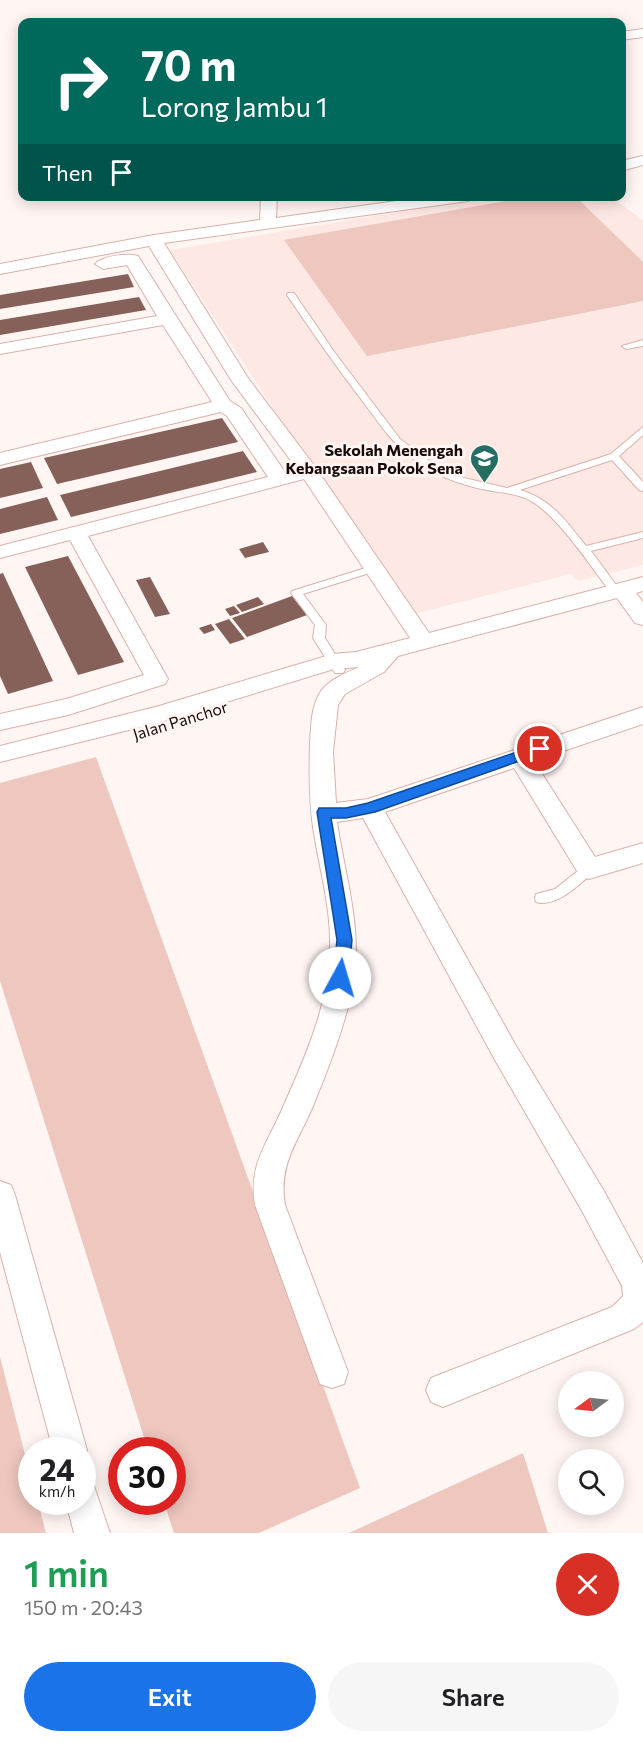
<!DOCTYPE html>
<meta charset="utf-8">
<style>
:root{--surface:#fff;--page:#f6f6f6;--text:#202124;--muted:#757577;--accent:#1a73e8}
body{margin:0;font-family:Commissioner,sans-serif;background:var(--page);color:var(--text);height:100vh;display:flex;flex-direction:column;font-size:22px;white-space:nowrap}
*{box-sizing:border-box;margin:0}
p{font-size:20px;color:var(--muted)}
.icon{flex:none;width:33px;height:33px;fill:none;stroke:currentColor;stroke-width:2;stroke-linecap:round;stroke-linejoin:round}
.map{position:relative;height:1533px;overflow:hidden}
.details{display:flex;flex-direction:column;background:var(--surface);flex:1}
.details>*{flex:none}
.banner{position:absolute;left:18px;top:18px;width:608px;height:183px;border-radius:12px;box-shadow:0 3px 15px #0003;background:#00695c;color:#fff;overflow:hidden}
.needle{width:39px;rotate:255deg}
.controls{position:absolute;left:558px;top:1371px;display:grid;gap:12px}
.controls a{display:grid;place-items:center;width:66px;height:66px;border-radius:50%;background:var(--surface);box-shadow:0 3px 15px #0003;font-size:30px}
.speed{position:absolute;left:18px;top:1437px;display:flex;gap:12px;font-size:30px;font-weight:700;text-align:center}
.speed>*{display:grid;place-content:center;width:78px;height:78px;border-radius:50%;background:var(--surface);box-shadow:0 3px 15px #0003;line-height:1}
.speed small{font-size:15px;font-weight:400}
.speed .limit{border:9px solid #d22;background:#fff;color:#111}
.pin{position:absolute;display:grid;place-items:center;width:51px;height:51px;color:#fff;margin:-26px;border:3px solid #fff;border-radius:50%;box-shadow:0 2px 6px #0007}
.me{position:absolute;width:66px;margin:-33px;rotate:6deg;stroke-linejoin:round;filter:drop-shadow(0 0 4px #0008)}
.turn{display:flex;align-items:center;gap:21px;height:126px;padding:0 24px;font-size:27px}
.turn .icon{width:78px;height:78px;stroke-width:2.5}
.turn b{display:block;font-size:42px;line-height:51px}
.then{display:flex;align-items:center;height:57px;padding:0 24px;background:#0003;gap:12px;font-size:22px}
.round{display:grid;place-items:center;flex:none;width:63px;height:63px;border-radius:32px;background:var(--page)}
.overview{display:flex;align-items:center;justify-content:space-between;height:102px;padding:0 24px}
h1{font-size:36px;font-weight:600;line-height:45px;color:#1e9e55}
.button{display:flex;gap:12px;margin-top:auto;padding:12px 24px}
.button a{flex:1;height:69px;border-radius:36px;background:var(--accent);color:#fff;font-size:24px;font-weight:600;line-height:69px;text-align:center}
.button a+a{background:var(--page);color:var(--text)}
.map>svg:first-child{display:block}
.built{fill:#fde8e3}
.green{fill:#eec7bf}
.building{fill:#86615a}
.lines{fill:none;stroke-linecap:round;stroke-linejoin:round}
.service-casing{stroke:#dab1a8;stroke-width:2}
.minor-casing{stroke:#dab1a8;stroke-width:2}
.service{fill:#fff;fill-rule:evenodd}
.minor{fill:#fff;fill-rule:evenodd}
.route{fill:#1a73e8;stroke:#114b97;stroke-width:1.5}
.labels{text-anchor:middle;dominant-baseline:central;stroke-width:6;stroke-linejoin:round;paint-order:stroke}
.poi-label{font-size:16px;font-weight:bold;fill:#180a08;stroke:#fff6f4;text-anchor:end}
.street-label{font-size:16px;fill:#180a08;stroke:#fff6f4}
</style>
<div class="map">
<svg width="643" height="1533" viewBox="0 0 643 1533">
<rect width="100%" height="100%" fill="#fff6f4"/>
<!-- built -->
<polygon class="built" points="486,197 611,197 643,220 643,565 578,581 571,574 414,614 269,402 170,250"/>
<!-- green -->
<g class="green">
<polygon points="528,197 576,197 643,262 643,301 367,356 284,240"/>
<polygon points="96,757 360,1488 259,1533 174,1533 164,1502 172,1502 172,1450 148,1450 0,981 0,783"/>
<polygon points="0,1357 31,1478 32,1502 38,1502 46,1533 0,1533"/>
<polygon points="523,1453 548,1533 349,1533"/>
</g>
<!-- building -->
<g class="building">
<polygon points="128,274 134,287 0,309 0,295"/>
<polygon points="139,297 146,310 0,335 0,320"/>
<polygon points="222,418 238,442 57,484 44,458"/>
<polygon points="243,451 257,472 71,517 60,495"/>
<polygon points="31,462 43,488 0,498 0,469"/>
<polygon points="47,497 58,520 0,534 0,509"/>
<polygon points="263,542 269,552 245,558 239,549"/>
<polygon points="68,556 124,662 78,675 25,567"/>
<polygon points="3,573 53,681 8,694 0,676 0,574"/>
<polygon points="150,577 170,614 155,617 136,580"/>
<polygon points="292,596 307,615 247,637 232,618"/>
<polygon points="258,597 264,604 242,612 236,605"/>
<polygon points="234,606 240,613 230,616 225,609"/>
<polygon points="229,619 245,639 230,644 215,624"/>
<polygon points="211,624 215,630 204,634 199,628"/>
</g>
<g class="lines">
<defs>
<g id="service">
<path d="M 288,293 L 294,293 L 335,353 L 400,439 L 431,462 L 464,478 L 507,488 L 611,454 L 643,427 L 643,435 L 619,456 L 643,482 L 643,491 L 639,490 L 612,460 L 520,490 C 550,498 568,523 586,546 L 643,532 L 643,538 L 591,551 L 619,589 L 620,591 L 619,593 L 611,593 C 592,568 558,516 531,501 C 518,493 501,493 487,490 C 460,485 434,475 412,458 C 392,443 379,423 364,403 C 337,368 312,332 287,295 Z"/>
<polygon points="643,340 643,346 626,349 622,346"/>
<polygon points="375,565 379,566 380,568 379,570 303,594 326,625 325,638 345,670 343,673 335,673 313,638 315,625 291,593 292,591"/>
<path d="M 589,864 L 594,866 L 595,869 L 594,872 C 579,884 557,908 536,902 L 535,898 L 536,894 L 555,889 L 584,866 Z"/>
</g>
<g id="minor">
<polygon points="643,29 643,37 621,40 621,32"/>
<polygon points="643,156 643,165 621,171 621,161"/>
<path d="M 261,196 L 277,196 L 276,218 L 431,196 L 475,196 L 468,201 L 164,243 L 248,378 L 316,468 L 429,633 L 643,577 L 643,591 L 636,593 L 643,602 L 643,625 L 635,623 L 617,598 L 398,656 L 384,672 L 345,694 L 338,705 L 333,752 L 336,803 L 368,799 L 643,707 L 643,724 L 534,761 L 595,857 L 643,843 L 643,863 L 589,879 L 580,876 L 514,768 L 385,812 L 515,1044 L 604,1191 L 643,1263 L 643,1322 L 634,1329 L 443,1407 L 431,1402 L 426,1390 L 431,1378 L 612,1307 L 623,1296 L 622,1286 L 582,1211 L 495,1060 L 363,818 L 337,822 C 345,877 363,928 353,985 C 345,1026 329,1067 313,1106 C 298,1142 278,1164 285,1205 L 348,1372 L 344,1384 L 332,1388 L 320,1384 L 255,1205 C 248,1164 268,1143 283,1107 C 305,1058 330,1001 330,947 C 331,910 321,875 315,839 C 309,808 309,775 310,744 C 311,726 311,706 321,691 C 330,679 346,673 359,667 L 334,669 L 161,722 L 0,762 L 0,746 L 159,706 L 333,654 L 356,652 L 410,638 L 304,479 L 88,536 L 168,679 L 165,684 L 68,715 L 0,730 L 0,714 L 66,699 L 144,675 L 70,540 L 0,558 L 0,546 L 268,477 L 227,416 L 221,412 L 0,465 L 0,453 L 212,402 L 163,325 L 0,354 L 0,344 L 157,316 L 127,265 L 103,269 L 95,264 C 102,256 127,253 138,256 L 230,401 L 241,408 L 285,472 L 297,469 L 231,380 L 149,246 L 0,274 L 0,264 L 154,235 L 260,220 Z"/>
<polygon points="0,1181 11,1185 15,1195 87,1450 82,1461 82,1450 53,1450 0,1252"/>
<polygon points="82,1481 94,1486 110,1533 74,1533 66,1502 82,1502"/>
</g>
</defs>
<!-- service casing -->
<use href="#service" class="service-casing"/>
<!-- minor casing -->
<use href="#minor" class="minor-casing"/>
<!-- service -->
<use href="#service" class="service"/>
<!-- minor -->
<use href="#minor" class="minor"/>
</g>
<!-- route -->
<polygon class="route" points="540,744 547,749 545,752 375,812 346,818 331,818 352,940 348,978 346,983 340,985 335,983 333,978 337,940 317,812 319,808 346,808 368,803"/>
<!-- icons -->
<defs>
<symbol id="school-pin" viewBox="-11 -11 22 30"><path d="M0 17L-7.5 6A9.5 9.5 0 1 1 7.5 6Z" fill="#266d63" stroke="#fff6f4"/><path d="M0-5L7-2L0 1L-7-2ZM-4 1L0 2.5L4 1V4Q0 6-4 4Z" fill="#fff"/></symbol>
</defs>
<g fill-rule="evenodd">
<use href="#school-pin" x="468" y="442" width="33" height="45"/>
</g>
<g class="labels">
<!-- poi labels -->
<g class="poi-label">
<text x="463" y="449">Sekolah Menengah<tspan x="463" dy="18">Kebangsaan Pokok Sena</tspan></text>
</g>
<!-- street labels -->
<g class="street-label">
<text transform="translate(180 720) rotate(-17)">Jalan Panchor</text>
</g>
</g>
</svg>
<div class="controls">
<a><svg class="needle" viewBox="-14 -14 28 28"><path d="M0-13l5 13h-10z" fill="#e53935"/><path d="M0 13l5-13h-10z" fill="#757577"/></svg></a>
<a><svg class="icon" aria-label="search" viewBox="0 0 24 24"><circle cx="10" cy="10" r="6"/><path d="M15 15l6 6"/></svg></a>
</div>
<div class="speed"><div>24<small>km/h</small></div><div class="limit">30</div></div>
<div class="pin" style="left:540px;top:749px;background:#d93025"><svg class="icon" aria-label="arrive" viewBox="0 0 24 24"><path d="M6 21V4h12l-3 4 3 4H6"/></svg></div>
<svg class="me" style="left:340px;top:978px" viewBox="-20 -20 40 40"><circle r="19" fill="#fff"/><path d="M0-13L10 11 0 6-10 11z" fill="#1a73e8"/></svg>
<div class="banner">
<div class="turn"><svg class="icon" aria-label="right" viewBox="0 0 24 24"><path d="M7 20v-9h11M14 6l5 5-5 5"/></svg><div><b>70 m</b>Lorong Jambu 1</div></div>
<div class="then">Then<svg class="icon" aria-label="arrive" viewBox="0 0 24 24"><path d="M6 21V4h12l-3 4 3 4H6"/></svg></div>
</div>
</div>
<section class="details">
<div class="overview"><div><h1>1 min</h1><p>150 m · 20:43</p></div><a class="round" style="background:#d93025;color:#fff"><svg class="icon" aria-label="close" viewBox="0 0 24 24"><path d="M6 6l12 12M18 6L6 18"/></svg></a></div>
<div class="button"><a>Exit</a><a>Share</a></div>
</section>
